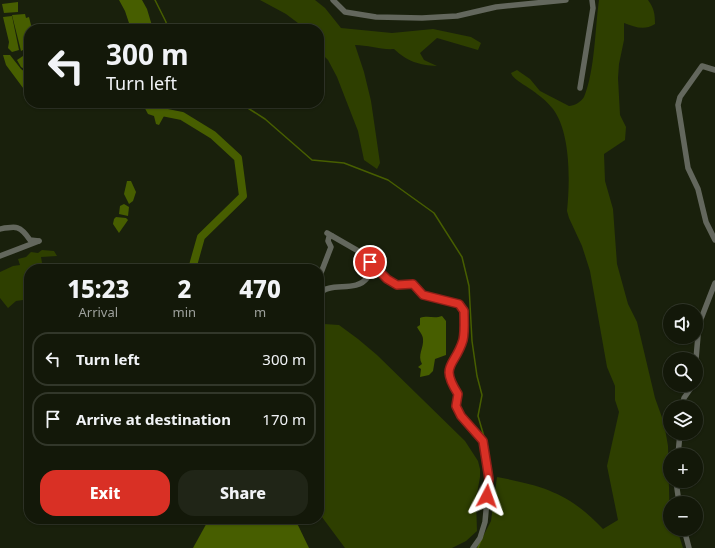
<!DOCTYPE html>
<meta charset="utf-8">
<style>
:root{--surface:#131809;--page:#202517;--text:#f1f3f6;--muted:#9da09c;--line:#32372a;--accent:#d93025}
body{margin:0;font-family:"Noto Sans",sans-serif;background:var(--page);color:var(--text);height:100vh;display:flex;flex-direction:column;font-size:15px;white-space:nowrap}
*{box-sizing:border-box;margin:0}
p{font-size:13px;color:var(--muted)}
.icon{flex:none;width:22px;height:22px;fill:none;stroke:currentColor;stroke-width:2;stroke-linecap:round;stroke-linejoin:round}
.map{position:relative;flex:1;overflow:hidden}
.panel{position:absolute;left:24px;top:264px;width:300px;height:260px;display:flex;flex-direction:column;background:var(--surface);border-radius:16px;box-shadow:0 1px 3px #0004,0 0 0 1px var(--line)}
.panel>*{flex:none}
.banner{position:absolute;left:24px;top:24px;width:300px;height:84px;border-radius:16px;box-shadow:0 1px 3px #0004,0 0 0 1px var(--line);background:#131809;color:var(--text);overflow:hidden}
.fabs{position:absolute;left:663px;top:304px;display:grid;gap:8px}
.fabs a{display:grid;place-items:center;width:40px;height:40px;border-radius:50%;background:var(--surface);box-shadow:0 1px 3px #0004,0 0 0 1px var(--line);font-size:20px}
.pin{position:absolute;display:grid;place-items:center;width:34px;height:34px;color:#fff;margin:-17px;border:2px solid #fff;border-radius:50%;box-shadow:0 1px 4px #0007}
.me{position:absolute;width:44px;margin:-22px;rotate:4deg;stroke-linejoin:round;filter:drop-shadow(0 0 3px #0008)}
.turn{display:flex;align-items:center;gap:14px;height:84px;padding:0 16px;font-size:18px}
.turn .icon{width:52px;height:52px;stroke-width:2.5}
.turn b{display:block;font-size:28px;line-height:34px}
.eta{display:flex;justify-content:space-evenly;align-items:center;height:68px;text-align:center}
.eta b{font-size:24px;font-weight:800;line-height:28px}
.primary-button{display:flex;gap:8px;margin-top:auto;padding:8px 16px}
.primary-button a{flex:1;height:46px;border-radius:16px;background:var(--accent);color:#fff;font-size:16px;font-weight:800;line-height:46px;text-align:center}
.primary-button a+a{background:var(--page);color:var(--text)}
ul{padding:0;list-style:none}
li{display:flex;align-items:center;gap:12px;height:54px;margin:0 8px 6px;padding:0 8px;border:2px solid var(--line);border-radius:16px}
li div{flex:1}
li b{display:block;font-size:15px}
li em{font-style:normal}
.map>svg:first-child{display:block}
.green{fill:#2e3f00}
.water{fill:#475e00}
.lines{fill:none;stroke-linecap:round;stroke-linejoin:round}
.stream{stroke:#475e00;stroke-width:1.5}
.river{stroke:#475e00;stroke-width:8}
.minor{stroke:#63675d;stroke-width:5.5}
.route-casing{stroke:#8d1f18;stroke-width:10}
.route{stroke:#d93025;stroke-width:7}
</style>
<div class="map">
<svg width="715" height="548" viewBox="0 0 715 548">
<rect width="100%" height="100%" fill="#19200c"/>
<!-- green -->
<g class="green">
<path d="M 260,0 L 315,0 L 325,8 L 341,28 L 392,33 L 433,29 L 471,37 L 481,43 L 478,50 L 437,38 L 420,53 L 424,60 L 437,66 C 419,65 408,62 394,49 C 381,50 368,45 355,45 L 364,72 L 371,101 L 380,163 L 377,169 L 364,160 L 358,131 L 337,77 L 328,60 L 319,51 L 319,29 L 306,29 L 286,14 Z"/>
<path d="M 599,0 L 648,0 C 654,8 655,14 655,24 C 644,31 635,27 624,23 L 624,40 L 619,64 L 618,78 L 620,115 L 626,127 L 625,140 L 604,154 L 605,181 L 613,209 L 617,264 L 628,304 L 637,322 L 655,398 L 664,423 L 668,446 L 670,529 L 677,529 L 683,548 L 477,548 L 491,521 L 497,477 C 544,486 569,493 603,529 L 618,520 L 607,466 L 619,412 L 615,400 L 615,386 L 607,367 L 590,271 L 582,246 L 569,218 L 567,211 C 570,182 571,133 553,109 C 548,103 543,98 537,94 C 531,88 513,80 511,73 L 517,70 L 530,79 L 540,91 L 569,106 C 574,106 581,102 584,97 C 595,71 595,28 599,0 Z"/>
<path d="M 42,250 L 54,251 L 57,256 L 41,257 L 43,269 L 29,269 C 29,277 27,285 28,293 L 23,300 L 16,301 L 8,308 L 0,298 L 0,272 L 13,266 L 20,265 L 18,259 L 26,257 L 31,252 L 38,253 Z"/>
<polygon points="324,324 339,325 358,339 377,355 465,441 478,461 480,469 480,477 476,500 477,531 466,541 452,548 345,548 319,513 319,328"/>
</g>
<!-- water -->
<g class="water">
<polygon points="119,0 142,0 147,9 153,29 131,29 125,11"/>
<polygon points="18,2 18,12 4,13 2,4"/>
<polygon points="25,14 26,18 29,17 32,29 29,29 29,47 21,51 12,15"/>
<polygon points="12,16 19,50 12,52 8,48 9,42 3,17"/>
<polygon points="29,52 29,72 21,67 17,60"/>
<polygon points="3,55 10,55 21,69 29,75 29,96 6,65"/>
<polygon points="142,103 162,103 169,107 159,125 156,124 154,116 148,114"/>
<polygon points="127,181 131,181 136,192 133,201 129,204 124,194"/>
<polygon points="124,204 129,207 128,216 119,214 120,206"/>
<polygon points="116,217 126,218 128,220 119,233 113,224 114,219"/>
<path d="M 442,316 L 446,321 L 446,355 L 435,359 L 433,371 L 429,375 L 420,377 L 421,369 L 418,367 L 422,364 C 417,355 424,348 423,339 C 423,335 419,331 417,327 L 420,325 L 420,318 C 428,315 434,319 442,316 Z"/>
<polygon points="209,519 295,519 309,548 193,548"/>
</g>
<g class="lines">
<!-- stream -->
<g class="stream">
<polyline points="155,0 166,22 167,29"/>
<polyline points="240,103 265,119 312,160 344,163 388,180 434,213 462,257 469,286 472,341 477,376 482,395 478,416 485,440"/>
<polyline points="487,451 490,467"/>
<polyline points="478,548 481,540"/>
</g>
<!-- river -->
<polyline class="river" points="149,103 152,110 182,116 213,135 238,158 243,196 201,237 192,269"/>
<!-- minor -->
<g class="minor">
<polyline points="333,0 345,12 376,17 422,18 457,16 496,7 566,0"/>
<polyline points="715,70 702,66 680,97 678,105 688,168 698,189 706,222 715,240"/>
<polyline points="580,88 593,8 592,0"/>
<path d="M 0,229 C 16,226 20,225 30,240 L 39,241"/>
<path d="M 327,233 L 360,252 L 387,279 L 397,285 L 413,284 L 423,295 L 459,304 L 465,311 C 464,320 465,331 463,340 C 455,367 438,364 458,394 L 456,406 L 461,415 L 483,441 L 489,479 L 485,522 L 480,538 L 473,548"/>
<polyline points="0,256 39,241"/>
<polyline points="319,278 331,247 328,241 329,237 332,236"/>
<path d="M 319,294 C 330,281 356,293 367,278 C 370,275 371,270 374,267"/>
<polyline points="696,359 699,324 715,283"/>
<polyline points="682,407 684,398 693,385"/>
<polyline points="678,455 680,433"/>
<polyline points="676,481 679,503"/>
<polyline points="684,529 689,548"/>
</g>
</g>
<g class="lines">
<defs>
<path id="route" d="M 370,262 L 387,279 L 397,285 L 413,284 L 423,295 L 459,304 L 464,311 C 464,320 465,331 463,340 C 455,367 439,364 458,394 L 456,406 L 461,416 L 483,441 L 489,479 L 487,496"/>
</defs>
<!-- route casing -->
<use href="#route" class="route-casing"/>
<!-- route -->
<use href="#route" class="route"/>
</g>
</svg>
<div class="fabs">
<a><svg class="icon" aria-label="sound" viewBox="0 0 24 24"><path d="M4 9h4l5-4v14l-5-4H4zM17 9q2 3 0 6"/></svg></a>
<a><svg class="icon" aria-label="search" viewBox="0 0 24 24"><circle cx="10" cy="10" r="6"/><path d="M15 15l6 6"/></svg></a>
<a><svg class="icon" aria-label="layers" viewBox="0 0 24 24"><path d="M12 4l9 5-9 5-9-5zM3 14l9 5 9-5"/></svg></a>
<a>+</a>
<a>−</a>
</div>
<div class="pin" style="left:370px;top:262px;background:#d93025"><svg class="icon" aria-label="arrive" viewBox="0 0 24 24"><path d="M6 21V4h12l-3 4 3 4H6"/></svg></div>
<svg class="me" style="left:487px;top:496px" viewBox="-20 -20 40 40"><path d="M0-17L14 15 0 8-14 15z" fill="#d93025" stroke="#fff" stroke-width="4"/></svg>
<div class="banner">
<div class="turn"><svg class="icon" aria-label="left" viewBox="0 0 24 24"><path d="M17 20v-9H6M10 6l-5 5 5 5"/></svg><div><b>300 m</b>Turn left</div></div>
</div>
<section class="panel">
<div class="eta">
<div><b>15:23</b><p>Arrival</p></div>
<div><b>2</b><p>min</p></div>
<div><b>470</b><p>m</p></div>
</div>
<ul>
<li><svg class="icon" aria-label="left" viewBox="0 0 24 24"><path d="M17 20v-9H6M10 6l-5 5 5 5"/></svg><div><b>Turn left</b></div><em>300 m</em></li>
<li><svg class="icon" aria-label="arrive" viewBox="0 0 24 24"><path d="M6 21V4h12l-3 4 3 4H6"/></svg><div><b>Arrive at destination</b></div><em>170 m</em></li>
</ul>
<div class="primary-button"><a>Exit</a><a>Share</a></div>
</section>
</div>
